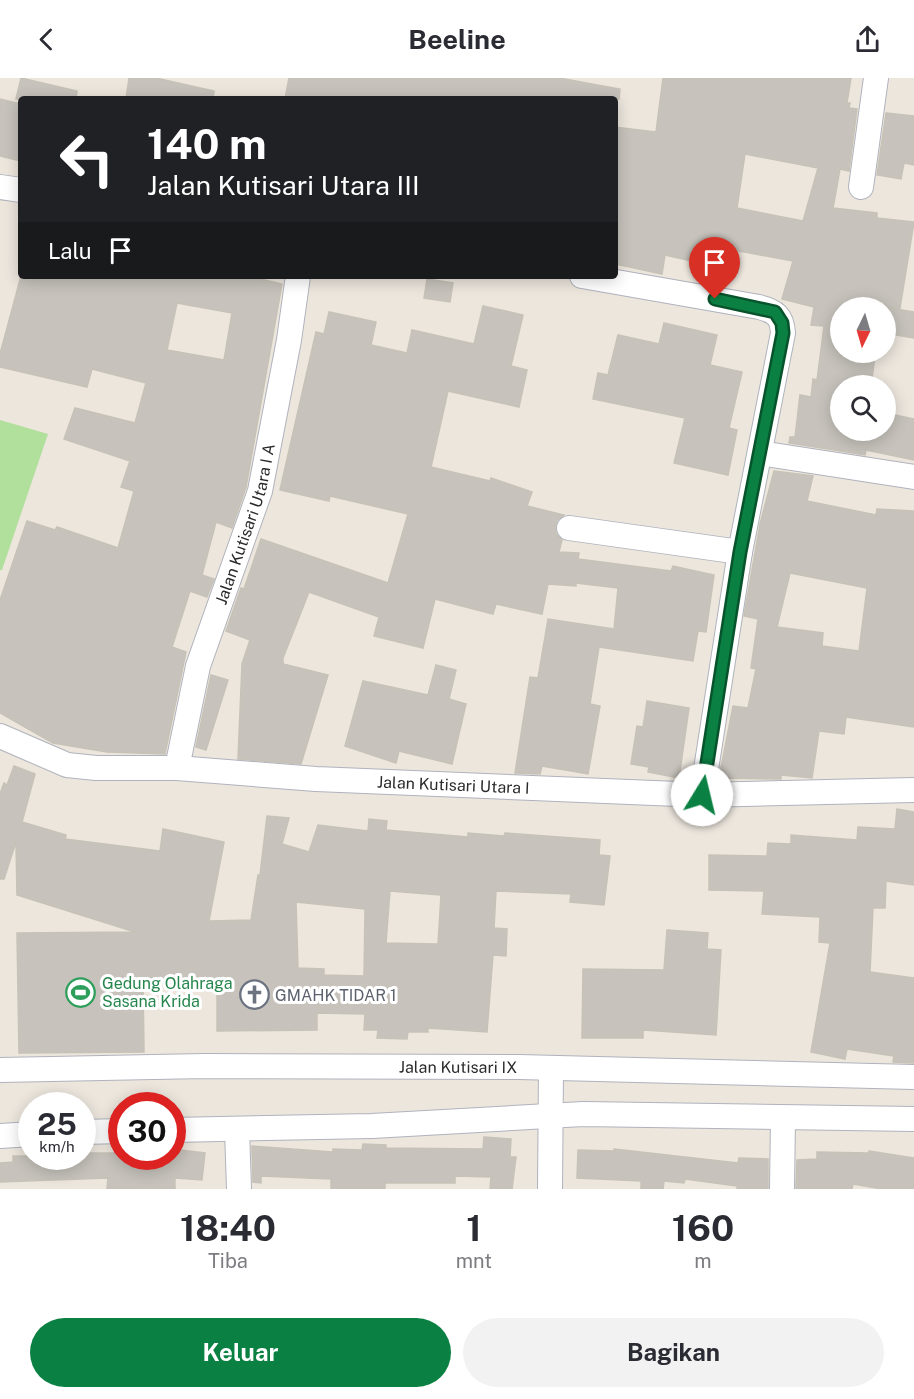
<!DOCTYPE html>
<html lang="id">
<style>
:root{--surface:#fff;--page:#f2f2f3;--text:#2b2b33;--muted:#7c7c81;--accent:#0b8043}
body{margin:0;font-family:"Public Sans",sans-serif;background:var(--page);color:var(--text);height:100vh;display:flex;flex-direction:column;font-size:22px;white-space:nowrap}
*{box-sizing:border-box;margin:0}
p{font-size:20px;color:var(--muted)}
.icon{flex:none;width:33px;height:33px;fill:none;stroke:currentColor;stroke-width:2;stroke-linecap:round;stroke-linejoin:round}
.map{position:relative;height:1111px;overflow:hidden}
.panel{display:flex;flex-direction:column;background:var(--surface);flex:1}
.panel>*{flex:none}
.top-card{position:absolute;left:18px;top:18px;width:600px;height:183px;border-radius:6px;box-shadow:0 3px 15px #0003;background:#202124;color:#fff;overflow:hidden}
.needle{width:39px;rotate:185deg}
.fabs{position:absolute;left:830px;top:219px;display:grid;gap:12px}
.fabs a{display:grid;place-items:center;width:66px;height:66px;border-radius:50%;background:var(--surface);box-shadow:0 3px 15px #0003;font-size:30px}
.speed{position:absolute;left:18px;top:1014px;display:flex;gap:12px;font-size:30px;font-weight:700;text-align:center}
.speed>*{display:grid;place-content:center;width:78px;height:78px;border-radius:50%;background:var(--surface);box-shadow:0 3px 15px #0003;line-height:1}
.speed small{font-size:15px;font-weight:400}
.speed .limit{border:9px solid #d22;background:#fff;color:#111}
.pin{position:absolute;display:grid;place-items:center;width:51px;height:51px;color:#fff;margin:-62px -26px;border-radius:50% 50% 50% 0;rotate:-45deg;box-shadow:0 0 6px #0007}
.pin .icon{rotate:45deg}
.me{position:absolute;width:66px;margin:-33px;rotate:9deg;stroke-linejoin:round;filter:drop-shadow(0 0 4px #0008)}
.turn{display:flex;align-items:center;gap:21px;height:126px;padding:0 30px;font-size:27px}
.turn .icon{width:78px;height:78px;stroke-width:2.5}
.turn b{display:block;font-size:42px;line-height:51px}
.then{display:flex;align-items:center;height:57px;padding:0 30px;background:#0003;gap:12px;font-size:22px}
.eta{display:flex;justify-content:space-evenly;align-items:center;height:102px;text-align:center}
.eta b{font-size:36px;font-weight:700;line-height:42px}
.action{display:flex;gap:12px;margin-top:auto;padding:12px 30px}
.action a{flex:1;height:69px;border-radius:36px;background:var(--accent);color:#fff;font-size:24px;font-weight:700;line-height:69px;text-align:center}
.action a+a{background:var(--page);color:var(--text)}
header{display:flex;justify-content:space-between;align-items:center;height:78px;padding:0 30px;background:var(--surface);font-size:27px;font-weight:700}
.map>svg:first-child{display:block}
.green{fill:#b1df9c}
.building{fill:#c7c3bc;stroke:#c7c2b7;stroke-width:1.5;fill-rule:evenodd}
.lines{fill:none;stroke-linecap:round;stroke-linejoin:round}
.street-casing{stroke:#b0b3bd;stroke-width:26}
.street{stroke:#fff;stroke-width:24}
.route-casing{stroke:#07532c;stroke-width:15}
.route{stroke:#0b8043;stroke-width:10}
.labels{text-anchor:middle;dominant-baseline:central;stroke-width:6;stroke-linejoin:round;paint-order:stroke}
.street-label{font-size:16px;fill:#2a2a2a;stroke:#fff}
.leisure-label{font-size:16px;fill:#27864d;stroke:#fff;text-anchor:start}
.worship-label{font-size:16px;fill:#5b616d;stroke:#fff;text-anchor:start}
</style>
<header><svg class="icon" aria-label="back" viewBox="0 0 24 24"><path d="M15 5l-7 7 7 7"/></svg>Beeline<svg class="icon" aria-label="share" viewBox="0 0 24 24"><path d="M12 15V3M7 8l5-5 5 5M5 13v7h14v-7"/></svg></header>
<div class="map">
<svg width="914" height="1111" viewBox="0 0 914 1111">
<rect width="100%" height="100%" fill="#ece6dd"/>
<!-- green -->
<polygon class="green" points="0,342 48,356 2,492 0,492"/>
<!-- building -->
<g class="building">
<polygon points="21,0 77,13 76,21 16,21"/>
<polygon points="129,0 156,0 214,13 213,21 126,21"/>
<polygon points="289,0 559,0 620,11 619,21 285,21"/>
<path d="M 663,0 L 851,0 L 847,25 L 850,25 L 849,30 L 857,31 L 849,93 L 840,91 L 833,130 L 877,135 L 877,140 L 914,144 L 900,230 L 890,230 L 914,234 L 914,260 L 885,255 L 885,230 L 840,230 L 840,274 L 875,278 L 871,308 L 840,308 L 840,352 L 885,352 L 885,335 L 914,341 L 914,382 L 866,372 L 865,377 L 789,365 L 790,359 L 795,359 L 800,317 L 811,319 L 813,301 L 817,302 L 824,248 L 811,247 L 814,229 L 782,221 L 793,183 L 728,171 L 723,190 L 665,177 L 662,196 L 615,186 L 615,49 L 656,54 ZM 745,76 L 818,90 L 803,143 L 737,130 Z"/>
<polygon points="0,21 21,26 21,83 0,78"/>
<polygon points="886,35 914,38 914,87 904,85 901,101 877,97"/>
<path d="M 21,198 L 248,198 L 282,206 L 246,409 L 232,450 L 216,444 L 202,497 L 214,501 L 207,519 L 190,513 L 172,569 L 186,574 L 165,676 L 107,674 L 53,665 L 0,635 L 0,522 L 27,443 L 55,452 L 57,449 L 118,470 L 134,413 L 121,409 L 130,383 L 64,361 L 75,330 L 135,345 L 146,305 L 92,291 L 87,309 L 0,289 L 0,276 ZM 177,225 L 232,235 L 224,282 L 167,272 Z"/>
<polygon points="427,201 453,205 450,224 424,220"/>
<polygon points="483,228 523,237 511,288 527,292 519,329 448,313 431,389 490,403 491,400 532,414 527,428 564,437 557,442 555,449 556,456 562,462 559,474 579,475 578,481 671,493 673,488 714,497 706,554 698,553 693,583 599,569 590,626 600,628 588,696 542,688 540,696 515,695 530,599 538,600 548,541 614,551 618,510 576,505 576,508 548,506 542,536 496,526 493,536 435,521 423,570 374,558 379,539 309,514 283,580 283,586 328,597 301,686 238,681 242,586 250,562 226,553 241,510 244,511 261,461 388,505 408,436 330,418 329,423 280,412 316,254 324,256 329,234 376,244 371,267 407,275 412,252 474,266"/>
<polygon points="664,245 717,257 710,287 742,294 729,350 737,352 728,397 674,385 685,340 593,321 598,295 608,297 618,257 659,266"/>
<path d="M 774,393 L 813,398 L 807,423 L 876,437 L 877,431 L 914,433 L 914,649 L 846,639 L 844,656 L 819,653 L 812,700 L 781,697 L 781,701 L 719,700 L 733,628 L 748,630 L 756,591 L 751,590 L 758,541 L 744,538 L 760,446 ZM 790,495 L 867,510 L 859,573 L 822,568 L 823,555 L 777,549 Z"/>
<polygon points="436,587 456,592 449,621 466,626 452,686 399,673 396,685 345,668 363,603 428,617"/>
<polygon points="211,597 228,602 206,672 196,669"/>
<polygon points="647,623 689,630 679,700 648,694 649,689 631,686 637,648 643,649"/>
<path d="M 14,688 L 35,696 L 22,744 L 66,757 L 65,761 L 160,773 L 163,751 L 224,764 L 209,843 L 251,842 L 258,797 L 260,797 L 267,738 L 289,740 L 282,766 L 309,774 L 318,747 L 368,753 L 369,741 L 387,743 L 386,752 L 468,759 L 468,755 L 504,758 L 505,755 L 600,762 L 599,777 L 610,778 L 604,827 L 570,824 L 571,816 L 496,813 L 494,850 L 507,851 L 506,878 L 493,877 L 487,954 L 428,950 L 428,954 L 408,954 L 407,961 L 377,960 L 378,952 L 364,952 L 365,936 L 317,935 L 317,952 L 217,953 L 217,903 L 143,903 L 144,974 L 19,975 L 17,855 L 135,854 L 17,817 L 16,764 L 4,801 L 0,801 L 0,716 L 4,705 L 7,707 ZM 390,813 L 441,817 L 438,866 L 386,865 ZM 296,824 L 365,831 L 364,898 L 324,897 L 324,891 L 298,890 Z"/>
<polygon points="897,731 914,734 914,807 886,803 885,830 873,830 870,894 914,900 914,985 893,984 894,978 847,971 845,981 811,974 830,865 819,864 820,839 762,836 764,813 709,812 709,777 767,778 768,765 791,766 791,757 857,762 858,749 895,751"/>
<polygon points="667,852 708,855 707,871 721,872 716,957 643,952 643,960 582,960 583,891 664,892"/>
<polygon points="484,1059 511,1061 510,1079 516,1079 512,1111 490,1111 491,1099 455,1098 455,1105 385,1105 385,1111 331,1111 331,1101 261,1098 261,1105 253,1104 252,1068 333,1074 333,1071 362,1072 363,1066 386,1067 386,1070 483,1071"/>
<polygon points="172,1071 205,1075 202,1102 175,1100 175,1111 107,1111 108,1100 0,1104 0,1085 13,1084 13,1078 82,1078 82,1075 122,1075 122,1078 172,1078"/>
<polygon points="614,1071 738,1085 739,1080 768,1081 768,1111 737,1111 737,1108 685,1101 684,1105 664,1103 663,1111 641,1111 641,1103 577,1100 578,1072 614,1073"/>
<polygon points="869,1073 914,1080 914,1111 882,1111 853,1106 852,1111 796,1111 797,1082 817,1081 817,1074 869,1075"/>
</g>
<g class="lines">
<defs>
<g id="street">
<polyline points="0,109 21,112"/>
<polyline points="861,109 876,0"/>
<path d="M 582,198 L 759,229 C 775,233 782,238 783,255 L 740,474 L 702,717"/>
<polyline points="760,375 914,399"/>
<polyline points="569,450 740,474"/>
<path id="s1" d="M 0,658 L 67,687 L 96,690 L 177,690 L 316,701 L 702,717 L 914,712"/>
<path id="s2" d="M 177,690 L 198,588 L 260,413 L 289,262 L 298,198"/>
<path id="s3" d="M 0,992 L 205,988 L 519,989 L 914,999"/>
<polyline points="237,1051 239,1111"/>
<polyline points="172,1052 372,1048 583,1036 914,1041"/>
<polyline points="82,1054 122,1053"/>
<polyline points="0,1058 32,1056"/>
<polyline points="550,1111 551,991"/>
<polyline points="782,1111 783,1040"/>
</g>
</defs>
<!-- street casing -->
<use href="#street" class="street-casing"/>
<!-- street -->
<use href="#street" class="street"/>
</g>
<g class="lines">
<defs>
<polyline id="route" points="702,717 740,474 783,255 782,245 775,234 715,221"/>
</defs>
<!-- route casing -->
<use href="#route" class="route-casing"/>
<!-- route -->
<use href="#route" class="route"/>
</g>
<!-- icons -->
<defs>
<symbol id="stadium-ring" viewBox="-11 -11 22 22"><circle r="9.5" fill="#fff" stroke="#2e9e5b" stroke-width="1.5"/><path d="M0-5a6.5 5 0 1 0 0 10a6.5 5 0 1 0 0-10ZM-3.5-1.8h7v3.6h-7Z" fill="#2e9e5b"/></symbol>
<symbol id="church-ring" viewBox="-11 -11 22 22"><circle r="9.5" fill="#fff" stroke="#6b7280" stroke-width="1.5"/><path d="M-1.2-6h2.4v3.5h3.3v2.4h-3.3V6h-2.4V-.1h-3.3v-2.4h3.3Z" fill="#6b7280"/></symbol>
</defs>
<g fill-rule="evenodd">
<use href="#stadium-ring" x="64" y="898" width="33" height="33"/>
<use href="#church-ring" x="238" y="900" width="33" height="33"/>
</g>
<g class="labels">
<!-- street labels -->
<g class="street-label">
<text stroke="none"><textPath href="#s2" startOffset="254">Jalan Kutisari Utara I A</textPath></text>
<text stroke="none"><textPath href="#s1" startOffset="460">Jalan Kutisari Utara I</textPath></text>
<text stroke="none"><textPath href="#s3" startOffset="458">Jalan Kutisari IX</textPath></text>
</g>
<!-- leisure labels -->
<g class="leisure-label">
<text x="102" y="905">Gedung Olahraga<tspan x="102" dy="18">Sasana Krida</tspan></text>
</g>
<!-- worship labels -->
<g class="worship-label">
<text x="275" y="917">GMAHK TIDAR 1</text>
</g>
</g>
</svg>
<div class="fabs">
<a><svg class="needle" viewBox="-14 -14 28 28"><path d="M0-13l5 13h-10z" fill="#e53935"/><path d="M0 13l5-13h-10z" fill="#7c7c81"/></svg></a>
<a><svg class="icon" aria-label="search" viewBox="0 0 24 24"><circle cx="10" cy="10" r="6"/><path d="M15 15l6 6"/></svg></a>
</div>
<div class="speed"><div>25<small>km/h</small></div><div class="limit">30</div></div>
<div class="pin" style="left:715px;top:221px;background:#d93025"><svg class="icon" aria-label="arrive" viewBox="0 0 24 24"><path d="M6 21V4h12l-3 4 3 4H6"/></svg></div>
<svg class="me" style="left:702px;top:717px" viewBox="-20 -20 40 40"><circle r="19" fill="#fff"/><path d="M0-13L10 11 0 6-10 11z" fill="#0b8043"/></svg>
<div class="top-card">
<div class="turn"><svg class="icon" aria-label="left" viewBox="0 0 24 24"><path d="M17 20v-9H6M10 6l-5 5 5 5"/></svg><div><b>140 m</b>Jalan Kutisari Utara III</div></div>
<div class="then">Lalu<svg class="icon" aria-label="arrive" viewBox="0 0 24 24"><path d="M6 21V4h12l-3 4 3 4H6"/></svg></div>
</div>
</div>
<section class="panel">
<div class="eta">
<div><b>18:40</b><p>Tiba</p></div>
<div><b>1</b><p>mnt</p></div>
<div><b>160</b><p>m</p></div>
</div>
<div class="action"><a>Keluar</a><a>Bagikan</a></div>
</section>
